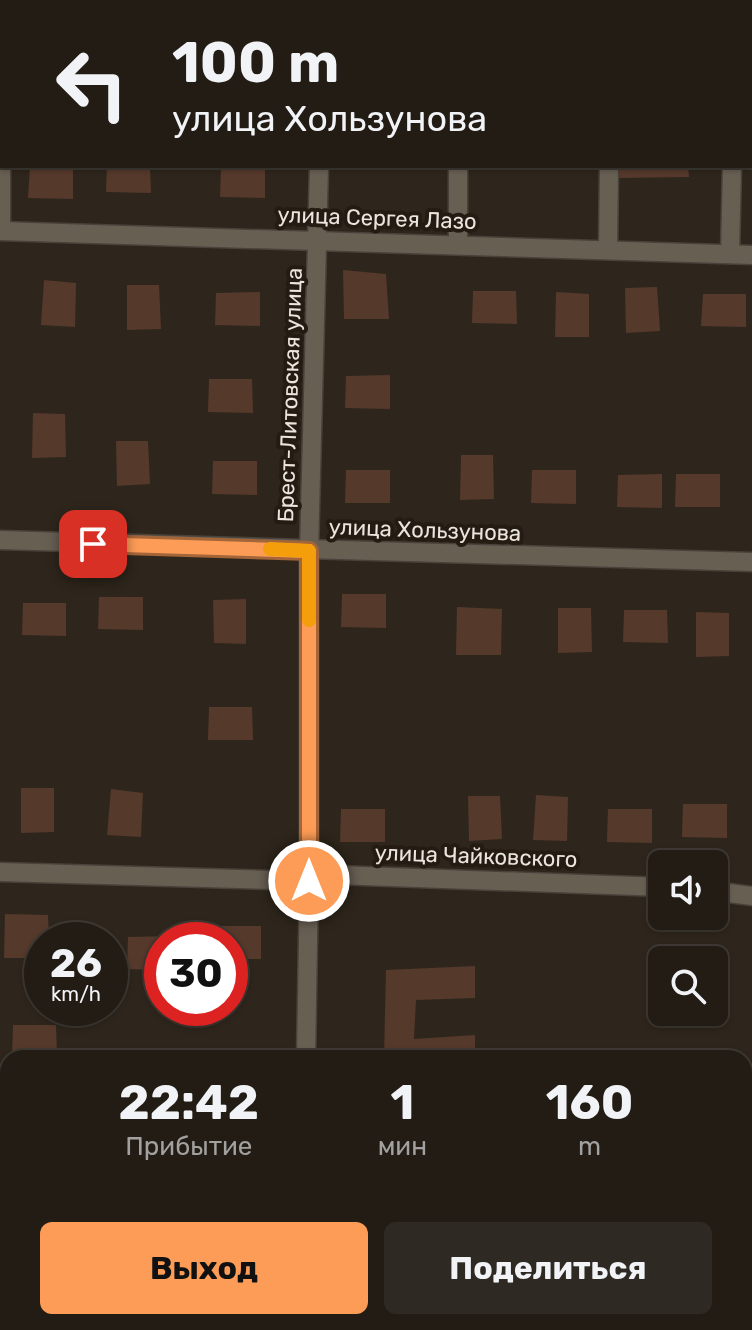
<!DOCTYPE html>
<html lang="ru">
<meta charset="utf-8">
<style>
:root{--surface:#221c15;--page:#2e2922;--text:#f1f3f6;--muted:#a2a1a0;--line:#3f3a34;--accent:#fd9c56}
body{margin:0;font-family:Rubik,sans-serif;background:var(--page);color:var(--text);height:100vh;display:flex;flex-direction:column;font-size:30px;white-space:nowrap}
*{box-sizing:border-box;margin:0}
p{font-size:26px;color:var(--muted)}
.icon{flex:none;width:44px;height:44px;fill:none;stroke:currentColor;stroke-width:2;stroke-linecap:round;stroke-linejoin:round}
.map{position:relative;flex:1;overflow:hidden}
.panel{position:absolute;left:0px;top:1050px;width:752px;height:280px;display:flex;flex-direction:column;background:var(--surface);border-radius:24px 24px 0 0;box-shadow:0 2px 6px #0004,0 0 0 2px var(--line)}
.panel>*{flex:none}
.banner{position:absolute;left:0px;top:0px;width:752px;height:168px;box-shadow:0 2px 6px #0004,0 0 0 2px var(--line);background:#221c15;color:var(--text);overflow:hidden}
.buttons{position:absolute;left:648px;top:850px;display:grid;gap:16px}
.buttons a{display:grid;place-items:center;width:80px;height:80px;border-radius:12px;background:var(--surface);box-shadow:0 2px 6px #0004,0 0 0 2px var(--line);font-size:40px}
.speed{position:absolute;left:24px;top:922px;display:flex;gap:16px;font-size:40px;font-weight:700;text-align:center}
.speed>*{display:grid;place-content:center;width:104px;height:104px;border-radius:50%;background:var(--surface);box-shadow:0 2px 6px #0004,0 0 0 2px var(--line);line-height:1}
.speed small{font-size:20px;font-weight:400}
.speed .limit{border:12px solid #d22;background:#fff;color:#111}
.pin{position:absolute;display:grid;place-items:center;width:68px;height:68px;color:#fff;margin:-34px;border-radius:16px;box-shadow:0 4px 12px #0006}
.me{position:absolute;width:88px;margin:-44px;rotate:0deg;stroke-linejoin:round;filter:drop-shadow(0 0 6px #0008)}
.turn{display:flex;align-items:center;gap:28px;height:168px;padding:0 40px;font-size:36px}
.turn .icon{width:104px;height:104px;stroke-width:2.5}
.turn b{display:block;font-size:56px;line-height:68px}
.eta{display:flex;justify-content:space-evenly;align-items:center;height:136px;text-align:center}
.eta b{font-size:48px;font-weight:700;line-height:56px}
.primary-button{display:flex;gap:16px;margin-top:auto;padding:16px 40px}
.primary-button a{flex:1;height:92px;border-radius:12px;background:var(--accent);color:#111;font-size:32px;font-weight:700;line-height:92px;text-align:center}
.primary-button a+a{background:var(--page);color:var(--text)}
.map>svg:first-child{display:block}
.building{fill:#55392b}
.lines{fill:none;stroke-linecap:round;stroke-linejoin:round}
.street-casing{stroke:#49423a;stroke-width:21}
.street{stroke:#685f53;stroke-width:18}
.route-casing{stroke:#a46538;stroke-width:20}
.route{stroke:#fd9c56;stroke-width:14}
.slow{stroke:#f59e0b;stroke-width:14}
.labels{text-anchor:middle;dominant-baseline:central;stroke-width:8;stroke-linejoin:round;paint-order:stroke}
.street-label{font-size:22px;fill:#eae5de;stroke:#241c12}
</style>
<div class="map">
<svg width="752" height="1330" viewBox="0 0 752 1330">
<rect width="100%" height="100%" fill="#2e261c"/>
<!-- building -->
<g class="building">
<polygon points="30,166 73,166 73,199 28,198"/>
<polygon points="107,166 150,166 151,193 106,192"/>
<polygon points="221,166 265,166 265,198 220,197"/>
<polygon points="619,166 688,166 689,177 619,178"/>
<polygon points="343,270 386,274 389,319 344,319"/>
<polygon points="44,280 76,283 75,327 41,325"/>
<polygon points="127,285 159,285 161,329 127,330"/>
<polygon points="657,287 660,331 626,333 625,288"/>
<polygon points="473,291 516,291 517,324 472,323"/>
<polygon points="260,292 260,326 215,325 216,293"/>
<polygon points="556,292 589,294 589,337 555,337"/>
<polygon points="703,294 746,294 746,327 701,326"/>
<polygon points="390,375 390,409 345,408 346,376"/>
<polygon points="209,379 252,379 253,413 208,412"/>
<polygon points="33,413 65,414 66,457 32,458"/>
<polygon points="116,441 148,441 150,484 117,486"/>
<polygon points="461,455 493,455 494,499 460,500"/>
<polygon points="213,461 257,461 257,495 212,494"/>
<polygon points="346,470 390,470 390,503 345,503"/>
<polygon points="532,470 576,470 576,504 531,503"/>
<polygon points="662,474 662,508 617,507 618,475"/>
<polygon points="676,474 720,474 720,507 675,507"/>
<polygon points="342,594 386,594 386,628 341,627"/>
<polygon points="99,597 143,597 143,630 98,629"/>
<polygon points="246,599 246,644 214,643 213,600"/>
<polygon points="23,603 66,603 66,636 22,635"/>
<polygon points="457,607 502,609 501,655 456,655"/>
<polygon points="558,608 591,608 592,652 558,653"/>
<polygon points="624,610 667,610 668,643 623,642"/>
<polygon points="696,612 729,613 729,656 696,657"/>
<polygon points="209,707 252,707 253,740 208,740"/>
<polygon points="21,788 54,788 54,832 21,833"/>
<polygon points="111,789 143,793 141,837 107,835"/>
<polygon points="536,795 568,797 567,841 533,840"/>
<polygon points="468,796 500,796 502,839 469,841"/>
<polygon points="683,804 727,804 727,838 682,837"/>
<polygon points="341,809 385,809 385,842 340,842"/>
<polygon points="608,809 652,809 652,843 607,842"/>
<polygon points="5,914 48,915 49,940 42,940 42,958 4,958"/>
<polygon points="217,926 261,926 261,959 230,959 230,940 217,940"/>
<polygon points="172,936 172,940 162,940 162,970 127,969 128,937"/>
<polygon points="475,966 475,998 416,1000 414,1039 475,1035 475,1058 384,1058 386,970"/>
<polygon points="13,1025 56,1025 57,1058 12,1058"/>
<polygon points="253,1052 253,1058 209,1058 209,1053"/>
<polygon points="3,1131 8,1131 8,1163 2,1163"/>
<polygon points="4,1202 8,1202 8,1251 5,1251"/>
<polygon points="747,1227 752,1227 752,1259 746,1259"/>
</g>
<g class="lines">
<defs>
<g id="street">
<polyline points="1,0 1,231"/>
<polyline points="321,2 321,0"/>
<polyline points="610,2 610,0"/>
<polyline points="735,2 735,0"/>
<polyline points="458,166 458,245"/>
<polyline points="0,231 752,255"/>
<polyline points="608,250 609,166"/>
<polyline points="730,254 732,166"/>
<polyline points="0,540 752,562"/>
<polyline points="0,872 309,881 337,875 662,887"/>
<polyline points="714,891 752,896"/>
<polyline points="306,1058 309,881 309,551 319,166"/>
<polyline points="744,1154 752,1153"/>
<polyline points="301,1330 301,1322"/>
</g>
</defs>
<!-- street casing -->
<use href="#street" class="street-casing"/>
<!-- street -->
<use href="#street" class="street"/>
</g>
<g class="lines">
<defs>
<polyline id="route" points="93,544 309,551 309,881"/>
</defs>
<!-- route casing -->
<use href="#route" class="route-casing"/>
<!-- route -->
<use href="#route" class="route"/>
<!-- slow -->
<polyline class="slow" points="270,549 309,551 309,620"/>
</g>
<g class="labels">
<!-- street labels -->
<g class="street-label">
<text transform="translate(377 218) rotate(2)">улица Сергея Лазо</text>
<text transform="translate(290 395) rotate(-88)">Брест-Литовская улица</text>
<text transform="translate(425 530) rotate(2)">улица Хользунова</text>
<text transform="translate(476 856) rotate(2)">улица Чайковского</text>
</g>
</g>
</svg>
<div class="buttons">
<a><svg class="icon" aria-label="sound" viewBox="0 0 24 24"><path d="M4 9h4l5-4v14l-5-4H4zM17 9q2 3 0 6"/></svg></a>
<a><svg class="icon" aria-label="search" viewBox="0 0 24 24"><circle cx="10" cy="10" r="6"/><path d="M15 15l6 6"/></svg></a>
</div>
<div class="speed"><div>26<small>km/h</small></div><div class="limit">30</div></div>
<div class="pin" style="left:93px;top:544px;background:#d93025"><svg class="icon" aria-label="arrive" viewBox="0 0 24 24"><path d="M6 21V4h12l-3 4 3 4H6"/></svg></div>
<svg class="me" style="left:309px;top:881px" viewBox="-20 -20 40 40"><circle r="17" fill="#fd9c56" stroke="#fff" stroke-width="3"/><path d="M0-11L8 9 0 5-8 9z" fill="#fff"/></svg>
<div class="banner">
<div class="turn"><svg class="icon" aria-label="left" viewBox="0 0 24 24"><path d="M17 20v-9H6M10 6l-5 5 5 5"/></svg><div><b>100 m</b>улица Хользунова</div></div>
</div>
<section class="panel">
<div class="eta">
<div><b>22:42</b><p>Прибытие</p></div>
<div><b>1</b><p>мин</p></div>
<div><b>160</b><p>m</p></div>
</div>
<div class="primary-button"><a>Выход</a><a>Поделиться</a></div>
</section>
</div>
